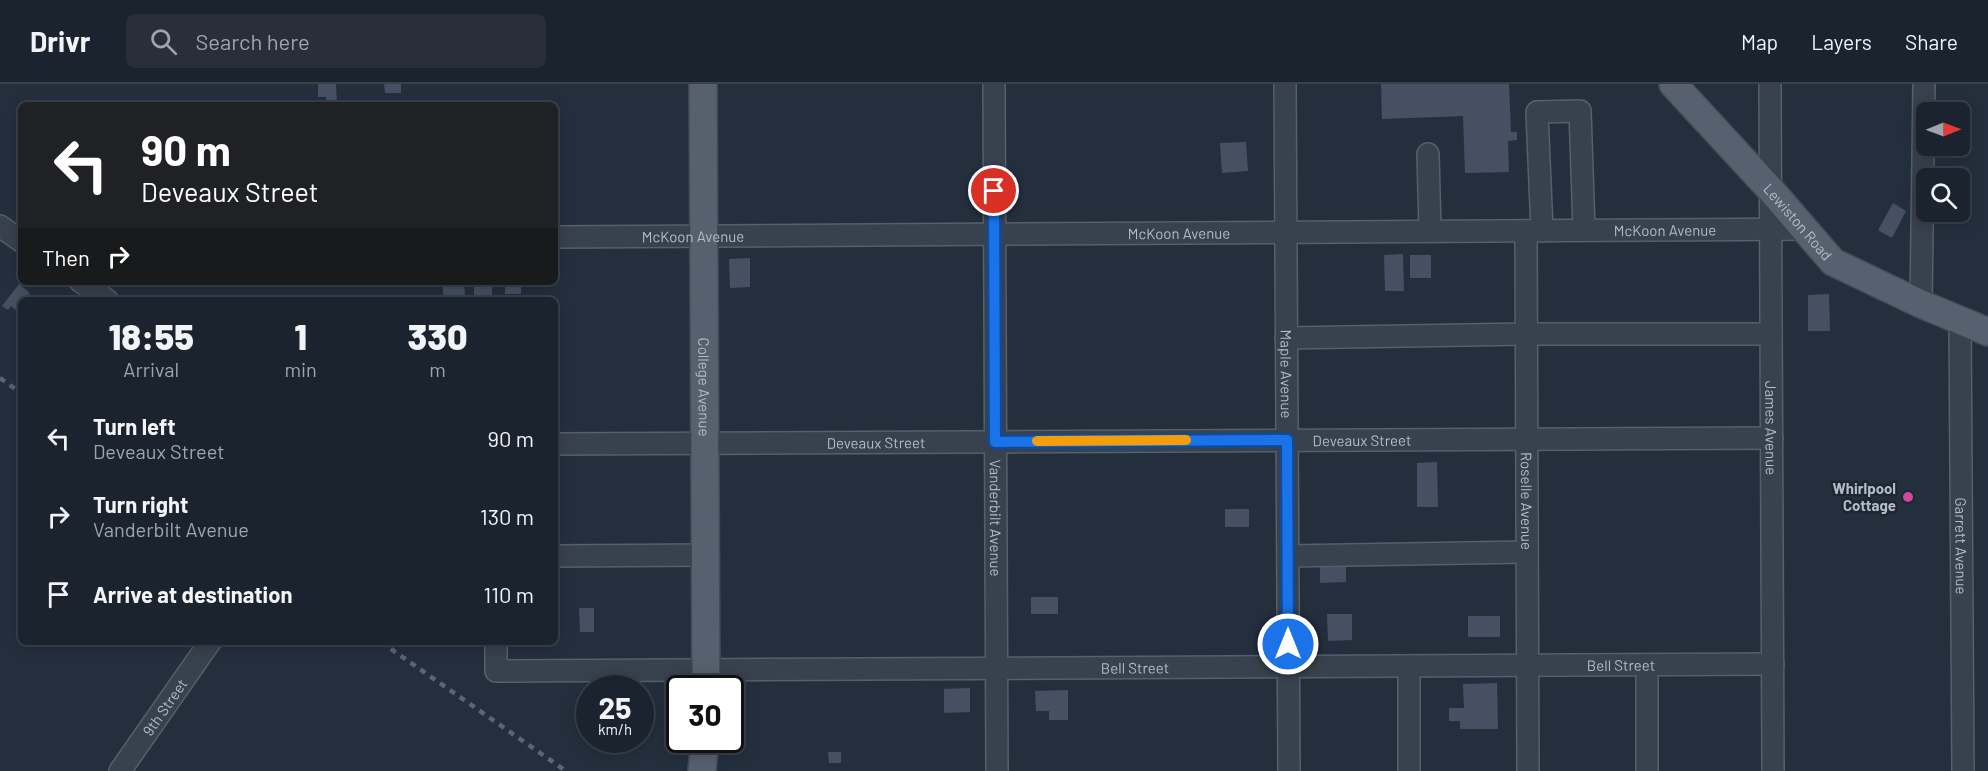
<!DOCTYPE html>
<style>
:root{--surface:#1b232e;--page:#282f3a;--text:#f1f3f6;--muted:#a0a4aa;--line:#39404a}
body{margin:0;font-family:Barlow,sans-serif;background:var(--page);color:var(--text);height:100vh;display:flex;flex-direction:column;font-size:22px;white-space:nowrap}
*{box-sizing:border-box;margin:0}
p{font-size:20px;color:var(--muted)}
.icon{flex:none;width:33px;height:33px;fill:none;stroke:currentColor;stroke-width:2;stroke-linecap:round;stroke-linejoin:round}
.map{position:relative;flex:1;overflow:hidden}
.panel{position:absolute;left:18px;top:213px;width:540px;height:348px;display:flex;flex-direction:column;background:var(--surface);border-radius:9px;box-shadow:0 3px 15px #0003,0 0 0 2px var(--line)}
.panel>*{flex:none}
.top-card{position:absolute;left:18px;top:18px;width:540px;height:183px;border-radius:9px;box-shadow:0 3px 15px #0003,0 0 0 2px var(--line);background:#202124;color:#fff;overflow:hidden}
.needle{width:39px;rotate:89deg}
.buttons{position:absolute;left:1916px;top:18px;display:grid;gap:12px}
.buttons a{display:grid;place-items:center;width:54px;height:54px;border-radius:9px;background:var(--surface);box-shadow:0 3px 15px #0003,0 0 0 2px var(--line);font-size:30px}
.speed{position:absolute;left:576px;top:591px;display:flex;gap:12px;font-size:30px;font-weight:700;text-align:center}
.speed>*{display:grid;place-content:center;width:78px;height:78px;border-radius:50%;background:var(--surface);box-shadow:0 3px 15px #0003,0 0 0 2px var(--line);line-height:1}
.speed small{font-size:15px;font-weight:400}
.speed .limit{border:3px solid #111;border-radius:9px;background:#fff;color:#111}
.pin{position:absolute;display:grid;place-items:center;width:51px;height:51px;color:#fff;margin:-26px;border:3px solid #fff;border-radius:50%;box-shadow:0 2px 6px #0007}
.me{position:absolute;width:66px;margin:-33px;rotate:0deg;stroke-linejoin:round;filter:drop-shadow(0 0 4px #0008)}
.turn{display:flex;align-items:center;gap:21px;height:126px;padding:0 24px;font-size:27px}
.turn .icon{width:78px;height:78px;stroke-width:2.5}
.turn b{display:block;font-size:42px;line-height:51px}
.then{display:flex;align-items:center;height:57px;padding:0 24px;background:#0003;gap:12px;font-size:22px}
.eta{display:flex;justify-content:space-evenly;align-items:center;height:102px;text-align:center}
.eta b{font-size:36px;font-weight:800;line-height:42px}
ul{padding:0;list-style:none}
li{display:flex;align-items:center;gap:18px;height:78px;padding:0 24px}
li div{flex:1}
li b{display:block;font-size:22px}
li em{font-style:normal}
header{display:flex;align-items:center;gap:36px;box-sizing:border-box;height:84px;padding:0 30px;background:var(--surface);border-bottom:2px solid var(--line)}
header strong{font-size:28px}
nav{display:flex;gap:33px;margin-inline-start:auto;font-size:21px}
.search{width:420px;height:54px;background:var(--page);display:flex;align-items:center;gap:15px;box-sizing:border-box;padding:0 21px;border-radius:9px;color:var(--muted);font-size:22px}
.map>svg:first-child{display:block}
.building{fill:#455162}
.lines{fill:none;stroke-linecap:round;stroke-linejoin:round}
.minor-casing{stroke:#565f6c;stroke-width:24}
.major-casing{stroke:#414a57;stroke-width:30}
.minor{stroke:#38414e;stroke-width:21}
.major{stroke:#56606e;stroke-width:27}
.rail{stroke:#5a6575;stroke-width:4.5;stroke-dasharray:6 6;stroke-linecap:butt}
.route-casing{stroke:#114b97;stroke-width:15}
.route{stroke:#1a73e8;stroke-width:10}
.slow{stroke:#f59e0b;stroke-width:10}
.hotel-dot{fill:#d1479c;stroke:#1d2633;stroke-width:2}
.labels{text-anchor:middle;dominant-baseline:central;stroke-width:5;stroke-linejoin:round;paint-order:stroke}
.street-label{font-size:15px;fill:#b4bcc9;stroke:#1d2633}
.poi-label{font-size:15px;font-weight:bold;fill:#b4bcc9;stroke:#1d2633;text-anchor:end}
</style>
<header>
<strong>Drivr</strong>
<div class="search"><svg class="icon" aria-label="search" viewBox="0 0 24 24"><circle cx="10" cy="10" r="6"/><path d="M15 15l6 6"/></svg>Search here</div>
<nav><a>Map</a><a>Layers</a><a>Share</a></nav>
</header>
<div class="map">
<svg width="1988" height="687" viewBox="0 0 1988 687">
<rect width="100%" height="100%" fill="#242f3e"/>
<!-- building -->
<g class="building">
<polygon points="318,0 336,0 337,19 326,19 326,13 318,13"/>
<polygon points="384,0 401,0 401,9 385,9"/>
<polygon points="1381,0 1509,0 1511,48 1517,48 1517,56 1508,57 1509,88 1465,89 1463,32 1382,35"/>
<polygon points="1246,58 1248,87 1222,89 1220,59"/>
<polygon points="1893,119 1906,127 1892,154 1878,146"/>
<polygon points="1403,170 1404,207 1385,207 1384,171"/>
<rect x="1410" y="171" width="21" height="23"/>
<polygon points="750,174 750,203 730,204 729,175"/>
<polygon points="443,198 464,198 465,213 443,213"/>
<rect x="474" y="198" width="18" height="13"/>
<rect x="505" y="198" width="16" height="12"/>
<polygon points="19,200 30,209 25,216 21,216 21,221 17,227 11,222 8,226 2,222"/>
<polygon points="1829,210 1830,247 1808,247 1808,211"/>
<polygon points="1437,378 1438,423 1417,423 1417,379"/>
<rect x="1225" y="425" width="24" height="18"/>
<polygon points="1320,475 1346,475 1346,498 1320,499"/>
<rect x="1031" y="513" width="27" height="17"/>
<polygon points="579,524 594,524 594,548 580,548"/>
<polygon points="1327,530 1352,530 1352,556 1328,557"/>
<rect x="1468" y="532" width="32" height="21"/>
<polygon points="1497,599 1498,645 1460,645 1460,637 1449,637 1449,624 1464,624 1463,600"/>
<polygon points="970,604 970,628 944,629 944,605"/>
<polygon points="1068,606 1068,636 1049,636 1049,627 1036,627 1035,607"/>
<polygon points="828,668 841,668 841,679 829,679"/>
</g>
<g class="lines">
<defs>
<g id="minor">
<path id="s1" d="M 994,0 L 997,687"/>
<path id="s2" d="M 1285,0 L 1289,687"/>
<path id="s3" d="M 1770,0 L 1773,687"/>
<polyline points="1428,70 1430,147"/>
<polyline points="0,142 21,157"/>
<path id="s4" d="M 1526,147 L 1528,687"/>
<polyline points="1542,147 1537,28 1580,27 1584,146"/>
<path id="s5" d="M 555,153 L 1804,145"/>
<polyline points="81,198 107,216"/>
<polyline points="1921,220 1924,0"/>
<path id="s6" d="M 1960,237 L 1963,687"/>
<polyline points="1286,254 1526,250 1771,250"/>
<path id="s7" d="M 555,360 L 1772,354"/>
<polyline points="555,472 705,471"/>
<polyline points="1288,472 1526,468"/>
<path id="s8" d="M 496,558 L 496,587 L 1773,580"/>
<path id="s9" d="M 120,687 L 210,558"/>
<polyline points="1409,687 1409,582"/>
<polyline points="1647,687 1647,581"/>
</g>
<g id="major">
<path id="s10" d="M 703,0 L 706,604"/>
<path id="s11" d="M 1673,0 L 1770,105 L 1833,178 L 1921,220 L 1988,248"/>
<polyline points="702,687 705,656"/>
</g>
</defs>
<!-- minor casing -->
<use href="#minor" class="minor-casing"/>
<!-- major casing -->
<use href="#major" class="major-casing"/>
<!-- minor -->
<use href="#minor" class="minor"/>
<!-- major -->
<use href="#major" class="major"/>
<!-- rail -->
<g class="rail">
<polyline points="0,294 21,309"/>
<polyline points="381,558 566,687"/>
</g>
</g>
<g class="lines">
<defs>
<polyline id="route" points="994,107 995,358 1287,356 1288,560"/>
</defs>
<!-- route casing -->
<use href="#route" class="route-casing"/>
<!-- route -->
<use href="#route" class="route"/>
<!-- slow -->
<polyline class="slow" points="1037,357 1186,356"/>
</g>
<!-- markers -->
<circle class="hotel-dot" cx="1908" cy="413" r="6"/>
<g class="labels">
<!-- street labels -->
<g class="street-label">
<text stroke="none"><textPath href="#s11" startOffset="186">Lewiston Road</textPath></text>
<text stroke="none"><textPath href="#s5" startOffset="1110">McKoon Avenue</textPath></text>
<text stroke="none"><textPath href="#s5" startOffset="624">McKoon Avenue</textPath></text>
<text stroke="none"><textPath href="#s5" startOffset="138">McKoon Avenue</textPath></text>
<text stroke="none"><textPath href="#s2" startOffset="290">Maple Avenue</textPath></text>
<text stroke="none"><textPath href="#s10" startOffset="303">College Avenue</textPath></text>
<text stroke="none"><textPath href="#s3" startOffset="344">James Avenue</textPath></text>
<text stroke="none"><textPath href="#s7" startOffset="807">Deveaux Street</textPath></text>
<text stroke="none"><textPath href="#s7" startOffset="321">Deveaux Street</textPath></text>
<text stroke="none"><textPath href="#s4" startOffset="270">Roselle Avenue</textPath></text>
<text stroke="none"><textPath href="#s1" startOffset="434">Vanderbilt Avenue</textPath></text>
<text stroke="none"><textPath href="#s6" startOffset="225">Garrett Avenue</textPath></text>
<text stroke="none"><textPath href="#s8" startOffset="1154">Bell Street</textPath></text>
<text stroke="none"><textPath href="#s8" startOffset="668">Bell Street</textPath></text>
<text stroke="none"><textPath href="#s9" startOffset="78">9th Street</textPath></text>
</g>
<!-- poi labels -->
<g class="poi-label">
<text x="1896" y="404">Whirlpool<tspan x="1896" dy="17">Cottage</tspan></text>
</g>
</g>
</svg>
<div class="buttons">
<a><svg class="needle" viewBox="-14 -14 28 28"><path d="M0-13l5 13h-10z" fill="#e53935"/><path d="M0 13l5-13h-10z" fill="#a0a4aa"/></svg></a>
<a><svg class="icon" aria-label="search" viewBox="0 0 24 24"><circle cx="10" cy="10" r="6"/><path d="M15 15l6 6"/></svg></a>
</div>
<div class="speed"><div>25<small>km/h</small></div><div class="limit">30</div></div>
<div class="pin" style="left:994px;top:107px;background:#d93025"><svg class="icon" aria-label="arrive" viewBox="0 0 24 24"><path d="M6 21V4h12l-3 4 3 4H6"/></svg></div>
<svg class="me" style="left:1288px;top:560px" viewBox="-20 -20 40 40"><circle r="17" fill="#1a73e8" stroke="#fff" stroke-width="3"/><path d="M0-11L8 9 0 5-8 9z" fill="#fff"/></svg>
<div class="top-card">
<div class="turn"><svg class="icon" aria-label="left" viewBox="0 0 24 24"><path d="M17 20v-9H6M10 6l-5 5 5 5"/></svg><div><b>90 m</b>Deveaux Street</div></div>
<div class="then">Then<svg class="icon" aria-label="right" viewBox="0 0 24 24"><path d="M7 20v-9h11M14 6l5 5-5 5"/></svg></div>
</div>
<section class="panel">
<div class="eta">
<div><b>18:55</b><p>Arrival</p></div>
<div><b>1</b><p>min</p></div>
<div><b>330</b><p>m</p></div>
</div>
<ul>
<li><svg class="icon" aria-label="left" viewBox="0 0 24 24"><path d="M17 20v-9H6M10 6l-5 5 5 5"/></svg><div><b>Turn left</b><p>Deveaux Street</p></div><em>90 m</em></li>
<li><svg class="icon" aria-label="right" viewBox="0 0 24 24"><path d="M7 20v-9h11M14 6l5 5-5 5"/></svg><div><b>Turn right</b><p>Vanderbilt Avenue</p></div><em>130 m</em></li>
<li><svg class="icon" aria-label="arrive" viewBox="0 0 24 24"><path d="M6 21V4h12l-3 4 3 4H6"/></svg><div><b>Arrive at destination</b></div><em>110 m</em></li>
</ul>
</section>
</div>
